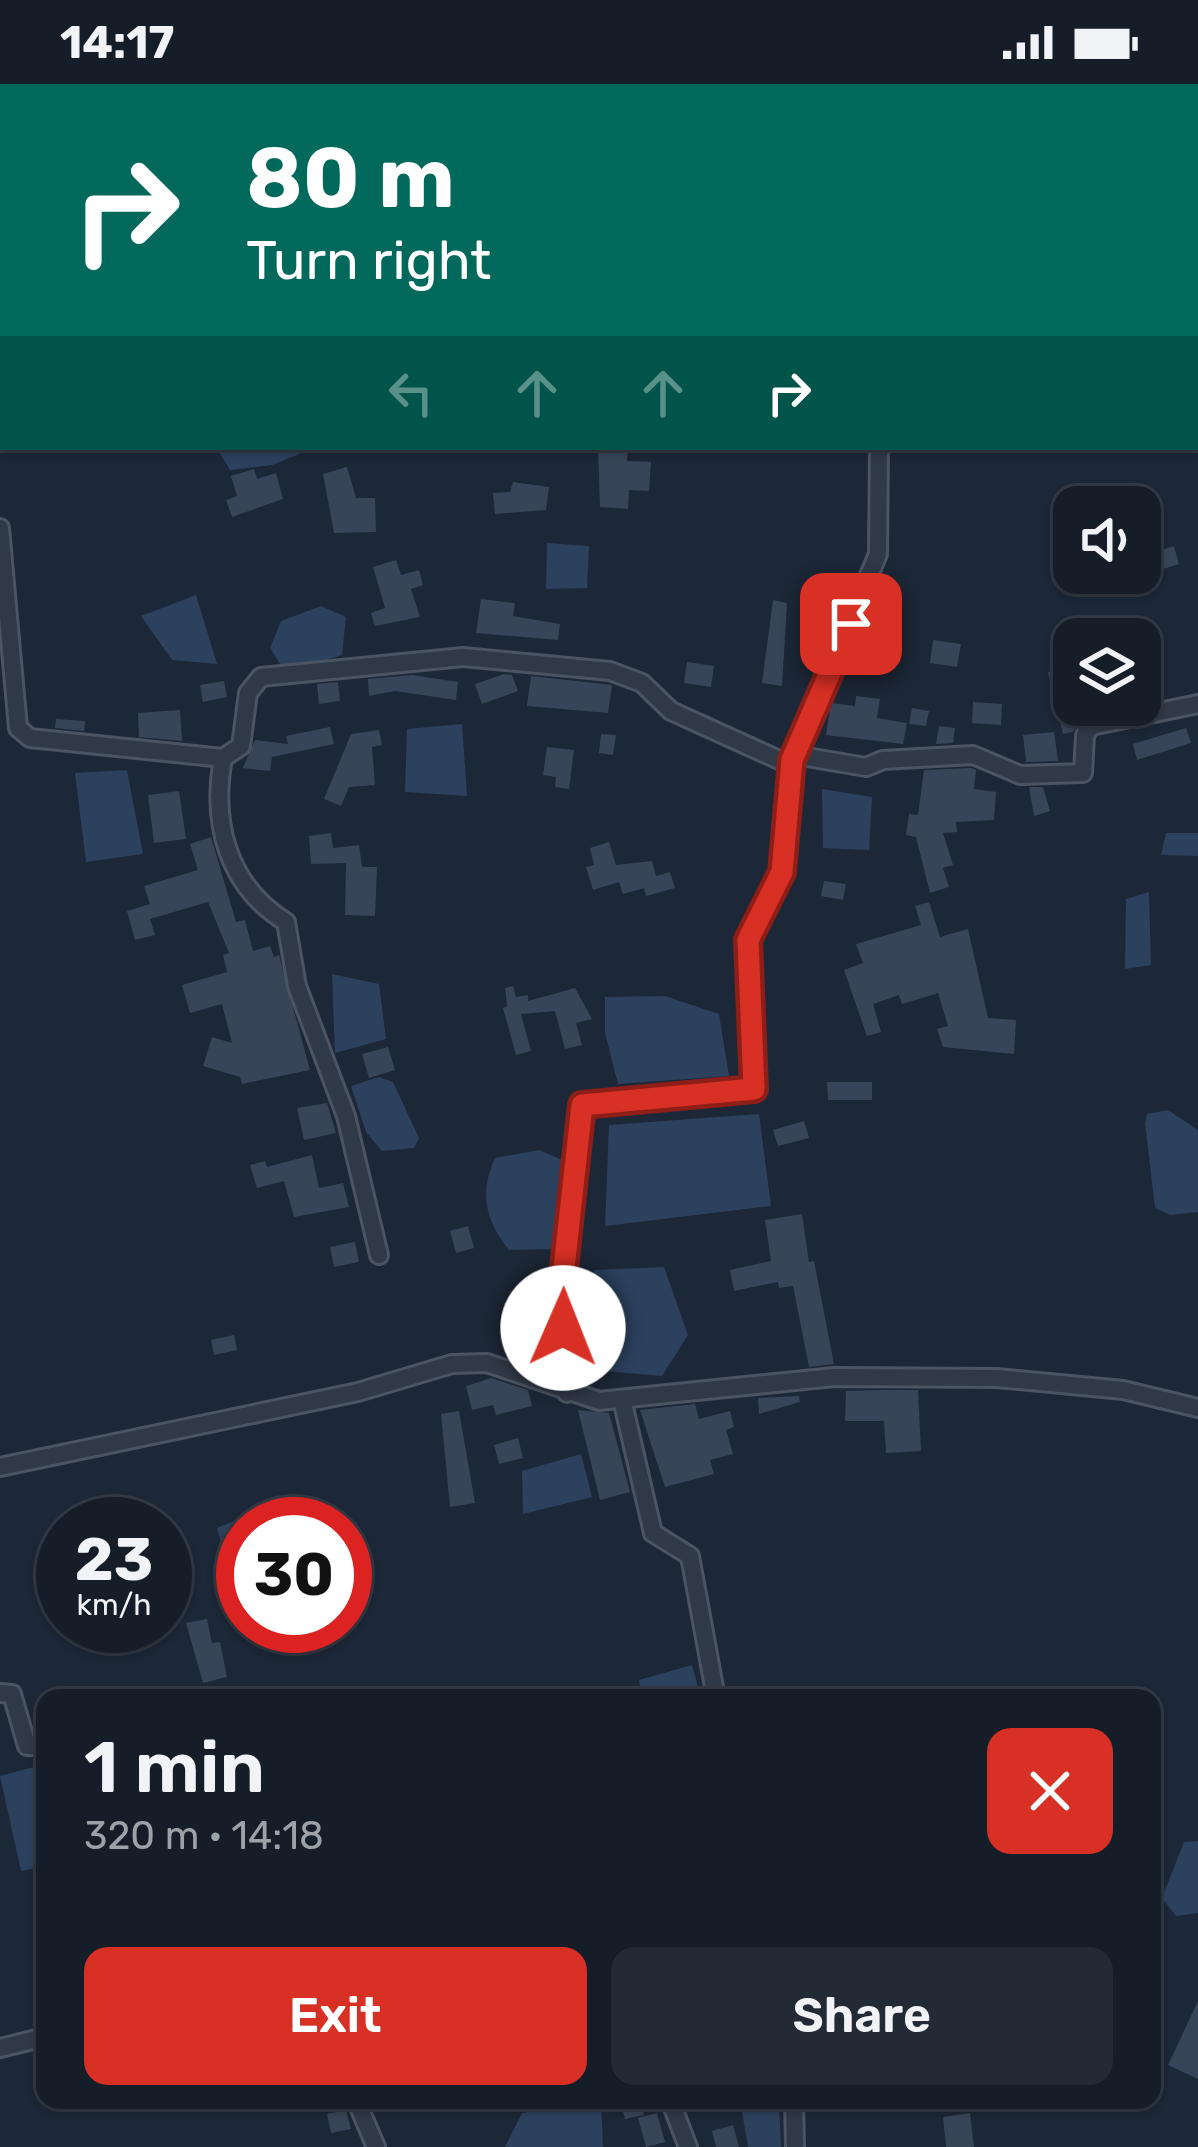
<!DOCTYPE html>
<meta charset="utf-8">
<style>
:root{--surface:#151d29;--page:#222a35;--text:#f1f3f6;--muted:#9da2a8;--line:#343b46;--accent:#d93025}
body{margin:0;font-family:Rubik,sans-serif;background:var(--page);color:var(--text);height:100vh;display:flex;flex-direction:column;font-size:45px;white-space:nowrap}
*{box-sizing:border-box;margin:0}
p{font-size:39px;color:var(--muted)}
.icon{flex:none;width:66px;height:66px;fill:none;stroke:currentColor;stroke-width:2;stroke-linecap:round;stroke-linejoin:round}
.map{position:relative;flex:1;overflow:hidden}
.drawer{position:absolute;left:36px;top:1605px;width:1125px;height:420px;display:flex;flex-direction:column;background:var(--surface);border-radius:24px;box-shadow:0 3px 9px #0004,0 0 0 3px var(--line)}
.drawer>*{flex:none}
.guide{position:absolute;left:0px;top:0px;width:1200px;height:366px;box-shadow:0 3px 9px #0004,0 0 0 3px var(--line);background:#00695c;color:#fff;overflow:hidden}
.buttons{position:absolute;left:1053px;top:402px;display:grid;gap:24px}
.buttons a{display:grid;place-items:center;width:108px;height:108px;border-radius:24px;background:var(--surface);box-shadow:0 3px 9px #0004,0 0 0 3px var(--line);font-size:60px}
.speed{position:absolute;left:36px;top:1413px;display:flex;gap:24px;font-size:60px;font-weight:700;text-align:center}
.speed>*{display:grid;place-content:center;width:156px;height:156px;border-radius:50%;background:var(--surface);box-shadow:0 3px 9px #0004,0 0 0 3px var(--line);line-height:1}
.speed small{font-size:30px;font-weight:400}
.speed .limit{border:18px solid #d22;background:#fff;color:#111}
.pin{position:absolute;display:grid;place-items:center;width:102px;height:102px;color:#fff;margin:-51px;border-radius:24px;box-shadow:0 6px 18px #0006}
.me{position:absolute;width:132px;margin:-66px;rotate:1deg;stroke-linejoin:round;filter:drop-shadow(0 0 9px #0008)}
.turn{display:flex;align-items:center;gap:42px;height:252px;padding:0 48px;font-size:54px}
.turn .icon{width:156px;height:156px;stroke-width:2.5}
.turn b{display:block;font-size:84px;line-height:102px}
.lanes{display:flex;align-items:center;height:114px;padding:0 48px;background:#0003;justify-content:center;gap:60px;direction:ltr}
.lanes .off{opacity:.35}
.round{display:grid;place-items:center;flex:none;width:126px;height:126px;border-radius:24px;background:var(--page)}
.head{display:flex;align-items:center;justify-content:space-between;height:204px;padding:0 48px}
h1{font-size:72px;font-weight:600;line-height:90px}
.cta{display:flex;gap:24px;margin-top:auto;padding:24px 48px}
.cta a{flex:1;height:138px;border-radius:24px;background:var(--accent);color:#fff;font-size:48px;font-weight:600;line-height:138px;text-align:center}
.cta a+a{background:var(--page);color:var(--text)}
.status{display:flex;justify-content:space-between;align-items:center;height:84px;padding:0 60px;background:var(--surface);direction:ltr}
.status svg{height:33px;fill:currentColor}
.map>svg:first-child{display:block}
.water{fill:#2c415e}
.building{fill:#384558}
.lines{fill:none;stroke-linecap:round;stroke-linejoin:round}
.street-casing{stroke:#4b5462;stroke-width:22}
.street{stroke:#303947;stroke-width:16}
.route-casing{stroke:#8d1f18;stroke-width:30}
.route{stroke:#d93025;stroke-width:21}
</style>
<div class="status"><b>14:17</b><svg viewBox="0 0 49 12"><path d="M0 12V9h3v3zM5 12V6h3v6zM10 12V3h3v9zM15 12V0h3v12zM26 1h20v11H26zM47 4h2v5h-2z"/></svg></div>
<div class="map">
<svg width="1198" height="2063" viewBox="0 0 1198 2063">
<rect width="100%" height="100%" fill="#1c2737"/>
<!-- water -->
<g class="water">
<polygon points="216,363 317,363 272,381 230,386"/>
<polygon points="547,459 589,462 587,504 546,505"/>
<polygon points="196,511 217,580 172,576 141,532"/>
<polygon points="321,522 346,533 342,571 308,582 282,583 270,564 281,537"/>
<polygon points="462,640 467,712 405,708 407,645"/>
<polygon points="127,686 143,770 86,778 75,689"/>
<polygon points="822,705 872,713 869,766 823,764"/>
<polygon points="1166,749 1198,749 1198,772 1161,771"/>
<polygon points="1149,808 1151,881 1125,885 1126,815"/>
<polygon points="332,890 379,900 386,955 335,969"/>
<polygon points="665,912 719,930 729,992 618,1000 605,949 605,913"/>
<polygon points="379,993 393,998 419,1054 414,1064 382,1067 366,1048 351,1002"/>
<polygon points="1168,1026 1198,1046 1198,1128 1170,1131 1155,1124 1145,1039 1147,1030"/>
<polygon points="759,1030 771,1122 605,1142 609,1041"/>
<path d="M 539,1066 L 567,1078 L 565,1156 L 552,1165 L 509,1166 C 485,1136 479,1109 495,1074 Z"/>
<polygon points="664,1183 688,1251 662,1292 602,1287 594,1186"/>
<polygon points="581,1370 592,1413 523,1430 522,1387"/>
<polygon points="265,1424 276,1440 243,1440 243,1488 230,1492 217,1444"/>
<polygon points="692,1581 701,1614 642,1614 639,1596"/>
<polygon points="45,1680 45,1782 21,1787 0,1692"/>
<polygon points="1198,1757 1198,1829 1176,1832 1162,1814 1184,1758"/>
<polygon points="601,2016 603,2063 505,2063 522,2029"/>
<polygon points="740,2016 779,2016 781,2063 748,2063"/>
</g>
<!-- building -->
<g class="building">
<polygon points="598,363 628,363 627,377 651,378 649,407 629,406 628,425 600,423"/>
<polygon points="347,383 356,414 375,414 376,448 334,449 323,390"/>
<polygon points="254,385 257,395 276,389 283,415 232,433 226,416 237,412 231,392"/>
<polygon points="513,398 549,403 546,426 495,430 493,409 510,408"/>
<polygon points="1174,462 1179,480 1160,486 1154,468"/>
<polygon points="396,476 401,491 419,486 423,501 411,505 420,533 375,542 371,529 385,524 373,483"/>
<polygon points="481,515 515,519 513,532 560,540 558,556 476,549"/>
<polygon points="773,516 787,519 782,602 762,599"/>
<polygon points="933,556 961,560 957,583 930,579"/>
<polygon points="687,578 714,582 711,603 684,599"/>
<polygon points="1064,585 1068,605 1074,604 1080,636 1073,648 1063,650 1048,588"/>
<polygon points="504,590 512,591 518,607 482,620 475,600"/>
<polygon points="412,591 458,598 456,616 395,607 369,612 368,595"/>
<polygon points="531,592 612,601 608,629 527,622"/>
<polygon points="224,597 227,613 203,618 200,601"/>
<polygon points="338,598 340,617 319,620 317,600"/>
<polygon points="856,612 880,615 877,634 907,639 903,660 826,651 831,619 855,622"/>
<polygon points="973,618 1002,620 1001,641 972,639"/>
<polygon points="912,624 929,627 926,642 909,640"/>
<polygon points="180,626 182,657 139,653 138,629"/>
<polygon points="56,635 85,637 84,647 55,644"/>
<polygon points="939,642 955,644 953,659 936,660"/>
<polygon points="330,643 334,660 272,673 270,687 243,684 255,656 288,660 286,652"/>
<polygon points="1186,644 1191,659 1137,676 1133,660"/>
<polygon points="379,646 382,661 372,663 375,701 349,703 341,722 324,715 351,650"/>
<polygon points="1054,648 1058,677 1026,678 1023,651"/>
<polygon points="601,650 616,651 613,671 599,669"/>
<polygon points="547,663 574,666 569,705 555,703 556,693 543,691"/>
<polygon points="971,684 976,686 974,705 996,708 994,736 956,738 957,748 943,749 953,781 943,784 949,803 930,809 916,753 906,751 909,730 918,731 924,686"/>
<polygon points="1029,703 1043,703 1050,727 1034,732"/>
<polygon points="179,707 186,755 154,759 148,711"/>
<polygon points="331,749 333,764 359,761 362,783 377,783 375,832 345,831 346,779 311,780 309,752"/>
<polygon points="211,753 236,838 245,836 253,867 270,862 274,873 279,871 310,986 242,1000 240,993 203,982 212,953 232,959 222,920 190,929 182,901 227,888 223,871 229,869 208,818 150,835 155,851 135,856 127,827 150,820 144,802 198,786 190,760"/>
<polygon points="609,758 616,781 652,777 656,792 670,788 675,804 646,812 644,804 623,810 619,798 593,806 586,783 594,781 590,764"/>
<polygon points="824,797 846,800 843,816 821,812"/>
<polygon points="929,818 940,853 968,845 988,934 1016,936 1014,970 943,963 937,945 948,942 938,909 902,920 899,911 873,920 881,948 867,952 844,886 863,879 856,860 921,841 915,822"/>
<polygon points="513,902 516,913 528,911 528,917 575,904 592,935 576,939 582,961 565,965 555,927 521,930 531,967 516,971 503,924 507,922 505,904"/>
<polygon points="388,963 395,986 369,994 362,970"/>
<polygon points="827,998 872,998 872,1016 828,1016"/>
<polygon points="327,1019 336,1049 304,1056 297,1024"/>
<polygon points="804,1037 809,1054 778,1062 773,1046"/>
<polygon points="312,1071 319,1104 343,1099 349,1123 294,1133 284,1097 257,1104 250,1081 265,1077 267,1083"/>
<polygon points="802,1130 809,1178 814,1177 834,1280 809,1283 793,1202 779,1204 778,1198 734,1207 730,1186 771,1177 765,1136"/>
<polygon points="468,1142 474,1164 456,1169 450,1147"/>
<polygon points="355,1158 359,1178 334,1183 330,1163"/>
<polygon points="234,1251 237,1266 214,1271 211,1256"/>
<polygon points="491,1294 528,1306 532,1322 496,1331 493,1321 472,1326 466,1302"/>
<polygon points="882,1306 918,1306 921,1367 886,1369 884,1337 845,1337 846,1307"/>
<polygon points="799,1312 800,1318 759,1330 758,1314"/>
<polygon points="695,1320 699,1335 730,1327 734,1343 726,1346 733,1370 710,1376 714,1390 665,1403 640,1326"/>
<polygon points="578,1326 609,1329 630,1408 600,1416"/>
<polygon points="459,1327 475,1419 450,1423 441,1330"/>
<polygon points="518,1354 523,1374 499,1380 494,1361"/>
<polygon points="172,1444 184,1505 165,1509 165,1445"/>
<polygon points="207,1535 212,1559 220,1558 227,1593 203,1599 186,1539"/>
<polygon points="1198,1917 1198,1995 1168,1981"/>
<polygon points="620,2016 639,2016 644,2031 625,2035"/>
<polygon points="346,2026 351,2045 331,2049 327,2030"/>
<polygon points="657,2029 665,2058 646,2063 638,2034"/>
<polygon points="970,2029 974,2063 946,2063 943,2033"/>
<polygon points="733,2041 739,2063 716,2063 712,2047"/>
</g>
<g class="lines">
<defs>
<g id="street">
<polyline points="637,0 638,3"/>
<polyline points="1127,0 1128,3"/>
<polyline points="1197,27 1198,27"/>
<polyline points="0,274 3,272"/>
<polyline points="0,444 18,644 30,654 223,674 241,662 248,609 261,593 463,573 610,587 642,599 671,627 790,681"/>
<polyline points="795,671 866,683 883,676 973,671 1020,691 1083,689 1085,651 1091,642 1198,620"/>
<path d="M 223,674 C 211,740 228,802 286,838 L 297,902 L 346,1032 L 379,1171"/>
<polyline points="567,1309 561,1211 582,1020 754,1005 748,856 782,788 792,676 878,470 879,363"/>
<polyline points="622,1315 653,1449 690,1472 716,1614"/>
<polyline points="0,1383 358,1308 452,1280 487,1279 599,1317 834,1293 997,1294 1123,1306 1198,1324"/>
<polyline points="0,1609 12,1610 27,1662 45,1662"/>
<polyline points="0,1964 45,1953"/>
<polyline points="356,2016 376,2063"/>
<polyline points="670,2016 688,2063"/>
<polyline points="794,2016 795,2063"/>
</g>
</defs>
<!-- street casing -->
<use href="#street" class="street-casing"/>
<!-- street -->
<use href="#street" class="street"/>
</g>
<g class="lines">
<defs>
<polyline id="route" points="563,1244 561,1211 582,1021 754,1005 748,856 782,788 792,676 851,540"/>
</defs>
<!-- route casing -->
<use href="#route" class="route-casing"/>
<!-- route -->
<use href="#route" class="route"/>
</g>
</svg>
<div class="buttons">
<a><svg class="icon" aria-label="sound" viewBox="0 0 24 24"><path d="M4 9h4l5-4v14l-5-4H4zM17 9q2 3 0 6"/></svg></a>
<a><svg class="icon" aria-label="layers" viewBox="0 0 24 24"><path d="M12 4l9 5-9 5-9-5zM3 14l9 5 9-5"/></svg></a>
</div>
<div class="speed"><div>23<small>km/h</small></div><div class="limit">30</div></div>
<div class="pin" style="left:851px;top:540px;background:#d93025"><svg class="icon" aria-label="arrive" viewBox="0 0 24 24"><path d="M6 21V4h12l-3 4 3 4H6"/></svg></div>
<svg class="me" style="left:563px;top:1244px" viewBox="-20 -20 40 40"><circle r="19" fill="#fff"/><path d="M0-13L10 11 0 6-10 11z" fill="#d93025"/></svg>
<div class="guide">
<div class="turn"><svg class="icon" aria-label="right" viewBox="0 0 24 24"><path d="M7 20v-9h11M14 6l5 5-5 5"/></svg><div><b>80 m</b>Turn right</div></div>
<div class="lanes"><svg class="icon off" aria-label="left" viewBox="0 0 24 24"><path d="M17 20v-9H6M10 6l-5 5 5 5"/></svg><svg class="icon off" aria-label="ahead" viewBox="0 0 24 24"><path d="M12 20V5M6 11l6-6 6 6"/></svg><svg class="icon off" aria-label="ahead" viewBox="0 0 24 24"><path d="M12 20V5M6 11l6-6 6 6"/></svg><svg class="icon" aria-label="right" viewBox="0 0 24 24"><path d="M7 20v-9h11M14 6l5 5-5 5"/></svg></div>
</div>
<section class="drawer">
<div class="head"><div><h1>1 min</h1><p>320 m · 14:18</p></div><a class="round" style="background:#d93025;color:#fff"><svg class="icon" aria-label="close" viewBox="0 0 24 24"><path d="M6 6l12 12M18 6L6 18"/></svg></a></div>
<div class="cta"><a>Exit</a><a>Share</a></div>
</section>
</div>
